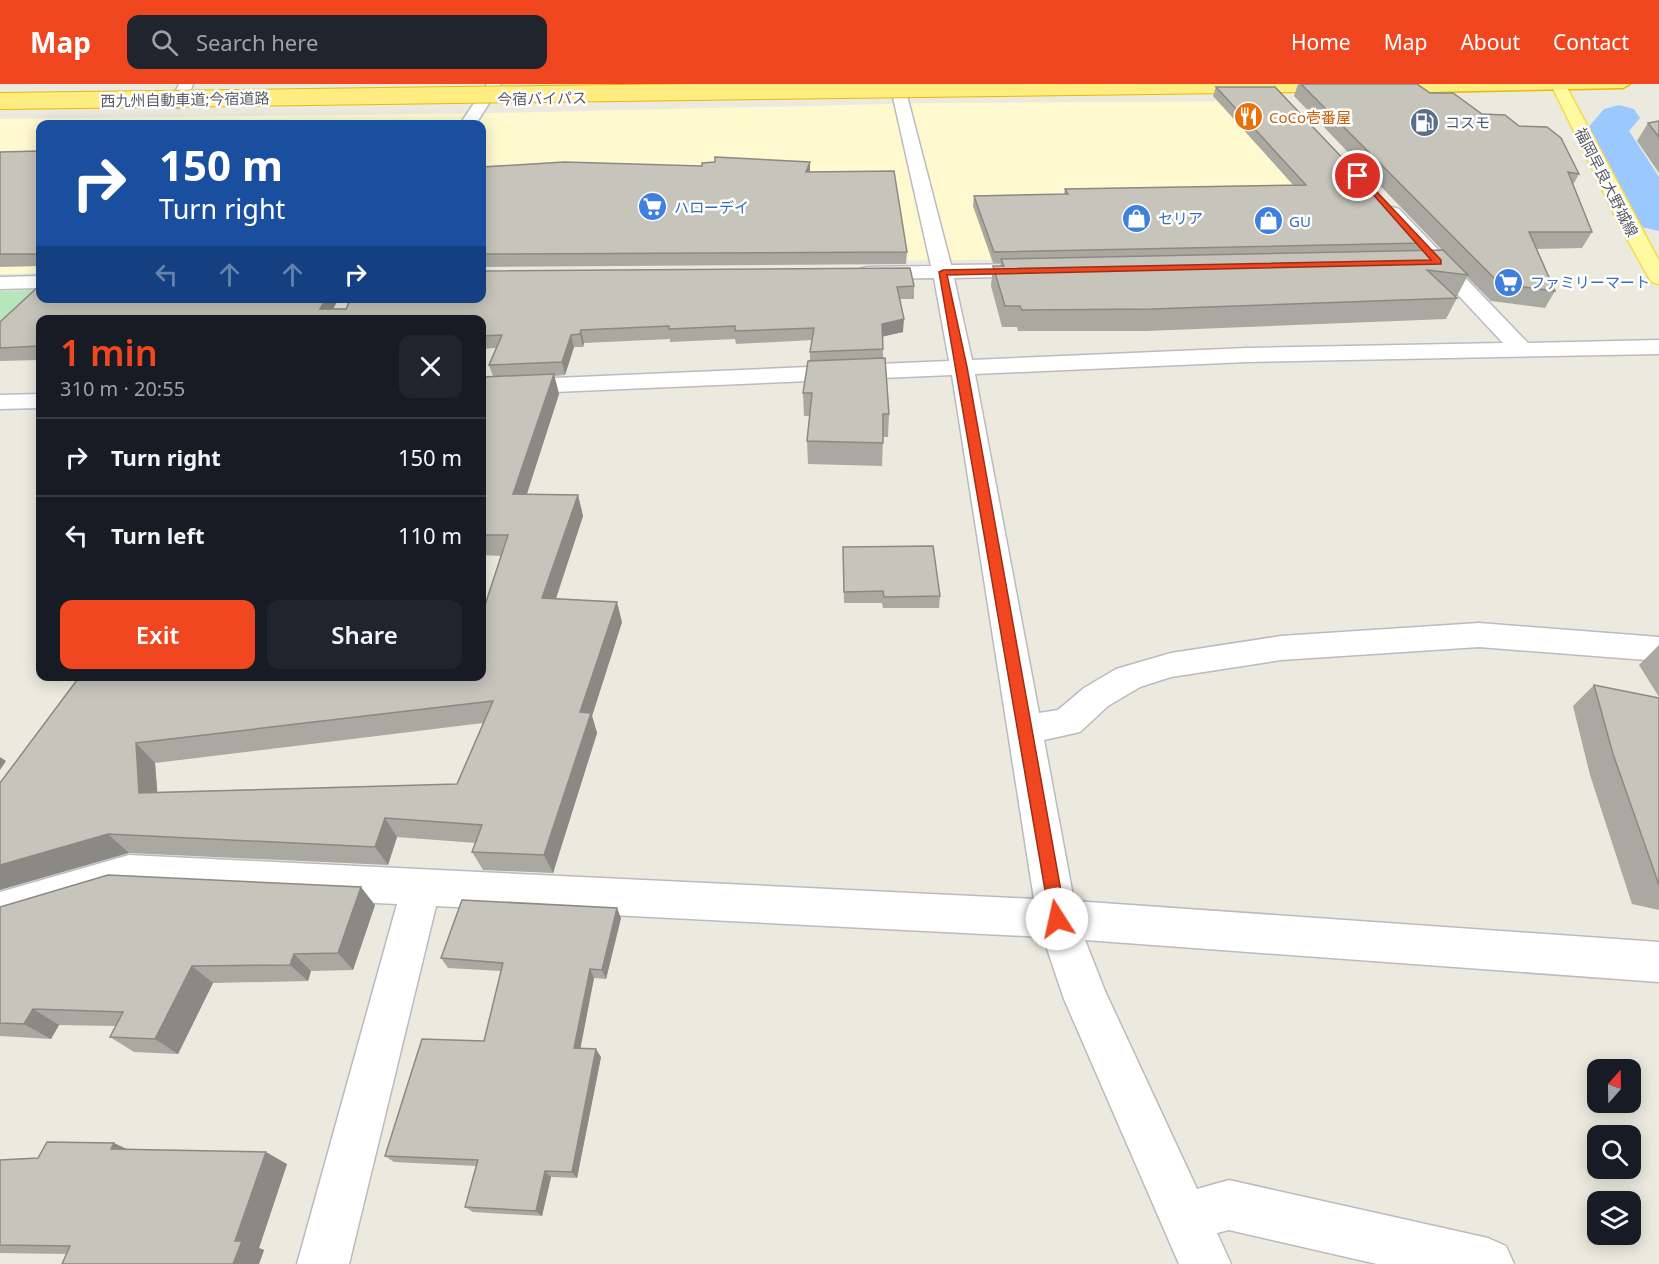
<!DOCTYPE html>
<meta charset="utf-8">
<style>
:root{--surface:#171b24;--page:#20242c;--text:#f1f3f6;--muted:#9ea1a6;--line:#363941;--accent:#f04720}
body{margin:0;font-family:"Noto Sans","Noto Sans JP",sans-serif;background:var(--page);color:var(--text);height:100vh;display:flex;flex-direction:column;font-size:22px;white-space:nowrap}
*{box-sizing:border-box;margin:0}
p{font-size:20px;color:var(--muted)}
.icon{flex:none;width:33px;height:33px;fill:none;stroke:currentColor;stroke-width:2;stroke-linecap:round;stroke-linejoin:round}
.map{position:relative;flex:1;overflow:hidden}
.drawer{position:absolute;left:36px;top:231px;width:450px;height:366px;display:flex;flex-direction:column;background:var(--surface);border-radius:12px;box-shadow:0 3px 15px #0003}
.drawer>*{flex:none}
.banner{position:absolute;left:36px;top:36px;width:450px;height:183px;border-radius:12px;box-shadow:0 3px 15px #0003;background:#1a4fa0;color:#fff;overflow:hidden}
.needle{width:39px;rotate:20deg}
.controls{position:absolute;left:1587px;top:975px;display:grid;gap:12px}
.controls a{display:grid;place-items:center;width:54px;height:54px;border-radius:12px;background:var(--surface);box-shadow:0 3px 15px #0003;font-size:30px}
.pin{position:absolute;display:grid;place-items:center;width:51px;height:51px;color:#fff;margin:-26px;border:3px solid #fff;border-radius:50%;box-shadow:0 2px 6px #0007}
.me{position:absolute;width:66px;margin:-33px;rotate:350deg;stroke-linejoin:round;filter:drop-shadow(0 0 4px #0008)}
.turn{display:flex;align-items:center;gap:21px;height:126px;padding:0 24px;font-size:27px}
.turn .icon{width:78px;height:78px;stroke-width:2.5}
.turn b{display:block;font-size:42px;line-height:51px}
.lanes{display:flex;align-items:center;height:57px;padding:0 24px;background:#0003;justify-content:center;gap:30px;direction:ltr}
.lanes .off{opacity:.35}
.round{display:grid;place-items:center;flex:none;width:63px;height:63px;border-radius:12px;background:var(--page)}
.summary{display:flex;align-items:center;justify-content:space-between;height:102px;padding:0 24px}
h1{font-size:36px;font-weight:600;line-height:45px;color:var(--accent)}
.action{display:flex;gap:12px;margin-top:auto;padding:12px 24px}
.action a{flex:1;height:69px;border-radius:12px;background:var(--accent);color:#fff;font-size:24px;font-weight:600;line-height:69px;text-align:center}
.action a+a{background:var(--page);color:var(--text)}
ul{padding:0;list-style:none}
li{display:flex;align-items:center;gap:18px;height:78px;padding:0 24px;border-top:2px solid var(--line)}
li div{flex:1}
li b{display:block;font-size:22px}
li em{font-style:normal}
header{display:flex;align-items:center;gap:36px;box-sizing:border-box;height:84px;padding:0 30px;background:var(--accent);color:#fff}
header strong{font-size:28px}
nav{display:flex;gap:33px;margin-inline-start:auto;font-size:21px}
.search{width:420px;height:54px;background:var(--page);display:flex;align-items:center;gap:15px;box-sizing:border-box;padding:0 21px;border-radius:12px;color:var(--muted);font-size:22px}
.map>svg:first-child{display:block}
.commercial{fill:#fff9d0}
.green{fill:#b9e5bd}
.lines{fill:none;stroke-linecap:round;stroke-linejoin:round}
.river{fill:#9bc8ff;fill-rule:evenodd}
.minor-casing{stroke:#b9bbc1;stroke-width:3}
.major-casing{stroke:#f7d94c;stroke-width:3}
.highway-casing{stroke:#eaba00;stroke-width:3}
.minor{fill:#fff;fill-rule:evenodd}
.major{fill:#fffaa0;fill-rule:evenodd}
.highway{fill:#ffed82;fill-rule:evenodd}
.highway-bridge-casing{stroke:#eaba00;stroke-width:18;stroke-linecap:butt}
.highway-bridge{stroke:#ffed82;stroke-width:16}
.wall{fill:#aaa9a1;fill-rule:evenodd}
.shaded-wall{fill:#8b8983}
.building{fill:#c6c4bb;stroke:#8b8983;stroke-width:1.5;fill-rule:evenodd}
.route{fill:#f04720;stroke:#9c2e15;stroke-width:1.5}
.labels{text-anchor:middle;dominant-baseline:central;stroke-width:5;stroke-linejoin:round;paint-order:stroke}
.far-street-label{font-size:15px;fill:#575a60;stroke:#fff}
.far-food-label{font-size:15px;fill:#c56008;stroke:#fff;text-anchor:start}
.far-service-label{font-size:15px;fill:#4e5e75;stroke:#fff;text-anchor:start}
.far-shop-label{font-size:15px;fill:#366cbe;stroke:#fff;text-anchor:start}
</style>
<header>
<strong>Map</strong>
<div class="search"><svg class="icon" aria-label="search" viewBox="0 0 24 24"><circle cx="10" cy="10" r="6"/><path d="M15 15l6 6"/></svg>Search here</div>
<nav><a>Home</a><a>Map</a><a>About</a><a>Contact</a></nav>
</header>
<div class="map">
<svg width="1659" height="1180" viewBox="0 0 1659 1180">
<rect width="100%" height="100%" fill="#eceade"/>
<!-- commercial -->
<polygon class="commercial" points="1275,17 1414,170 482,182 482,40 40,40 40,189 0,190 0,35 492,29 933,19"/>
<!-- green -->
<polygon class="green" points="40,206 40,214 0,257 0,207"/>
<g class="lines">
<!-- river -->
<polygon class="river" points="1619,21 1634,25 1640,34 1629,47 1659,93 1659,147 1641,143 1586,46 1604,25"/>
<defs>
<g id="minor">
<polygon points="179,0 193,0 186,19 178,24 170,19"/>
<polygon points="487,0 501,0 476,40 460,40"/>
<polygon points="890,0 904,0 951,181 1037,180 1044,182 1047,186 1044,190 1037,192 954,194 972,276 1247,264 1503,259 1385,133 1383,129 1392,123 1399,125 1528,259 1659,256 1659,270 1247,278 975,290 1039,629 1058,626 1084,604 1116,585 1171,569 1281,552 1479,539 1659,553 1659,577 1479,563 1281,576 1171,593 1140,603 1108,622 1080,648 1044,656 1074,817 1659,858 1659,898 1085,856 1105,907 1197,1105 1229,1096 1488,1154 1506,1162 1514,1180 1377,1180 1229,1146 1217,1149 1231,1180 1179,1180 1064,915 1043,853 436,822 349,1180 297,1180 397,820 129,807 0,846 0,808 129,771 1034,815 952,291 482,311 482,297 949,277 934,194 867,195 860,193 857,189 860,185 867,183 931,182"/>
<polygon points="40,192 40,204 0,205 0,193"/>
<polygon points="40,310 40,324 0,325 0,311"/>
</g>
<polygon id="major" points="1551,0 1565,0 1659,177 1659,200 1652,198 1649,194 1620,142"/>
<polygon id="highway" points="1630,0 1623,4 1379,9 1372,5 1379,1 1408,0"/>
</defs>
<!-- minor casing -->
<use href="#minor" class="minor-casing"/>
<!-- major casing -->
<use href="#major" class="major-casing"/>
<!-- highway casing -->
<use href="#highway" class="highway-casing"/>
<!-- minor -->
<use href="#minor" class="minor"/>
<!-- major -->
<use href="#major" class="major"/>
<!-- highway -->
<use href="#highway" class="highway"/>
<defs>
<polyline id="highway-bridge" points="0,17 1307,0"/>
</defs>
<!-- highway-bridge casing -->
<use href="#highway-bridge" class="highway-bridge-casing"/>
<!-- highway-bridge -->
<use href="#highway-bridge" class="highway-bridge"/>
</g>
<!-- wall -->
<g class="wall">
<polygon points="1298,0 1417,0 1430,9 1482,30 1579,90 1573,101 1592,148 1582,164 1536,165 1555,207 1545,224 1491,217 1467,193 1457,212 1455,212 1457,214 1446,235 1146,247 1018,247 1017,243 1002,243 991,202 993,182 1000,182 1001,179 993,179 973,122 974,112 1064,110 1065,105 1294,102 1213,12 1216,3 1423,159 1420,166 1442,166 1294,12"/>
<polygon points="1659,37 1659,89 1637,57 1648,39"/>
<polygon points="40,67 40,182 0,183 0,68"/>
<polygon points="482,83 810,88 907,168 906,180 482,183"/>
<path d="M 914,202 L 914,215 L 900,215 L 903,248 L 883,252 L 883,274 L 889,330 L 888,353 L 883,353 L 882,382 L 808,380 L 807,357 L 810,332 L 804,332 L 803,309 L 810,277 L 810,268 L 812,256 L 736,260 L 735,255 L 670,258 L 670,255 L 584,259 L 583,263 L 574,263 L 565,291 L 554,292 L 559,310 L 527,410 L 578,411 L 583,432 L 556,515 L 622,538 L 592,632 L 597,649 L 553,789 L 483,786 L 472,768 L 476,759 L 397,753 L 388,781 L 129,769 L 0,699 L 485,521 L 501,472 L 482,471 L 482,293 L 493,292 L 489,281 L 496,264 L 482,265 L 482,236 L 40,236 L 40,276 L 0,277 L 0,238 L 40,214 L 339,214 L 333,225 ZM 483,639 L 457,700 L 157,708 L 155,679 Z"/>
<polygon points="843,463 940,512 939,524 883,524 882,519 844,519"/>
<polygon points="1659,561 1659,613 1639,581"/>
<polygon points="1594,601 1659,614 1659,826 1632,820 1590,691 1573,622"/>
<polygon points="375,821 353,886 311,887 308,897 213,899 178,970 134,968 110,953 116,942 59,941 51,955 0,952 0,823"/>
<polygon points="621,834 606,895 594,894 580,964 601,973 577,1094 551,1093 542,1132 473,1128 465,1123 476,1082 394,1078 385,1072 484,957 501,887 448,884 441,874"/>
<polygon points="126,1065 287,1080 259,1164 264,1166 259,1180 62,1180 67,1170 0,1169 0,1076 38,1074"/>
</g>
<!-- shaded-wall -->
<g class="shaded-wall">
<polygon points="810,78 810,89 806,88"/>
<polygon points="326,214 339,214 327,236 320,225"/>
<polygon points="904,235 903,248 881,253 882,240"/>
<polygon points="581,246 584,259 583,263 580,250"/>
<polygon points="571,251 574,263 565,291 562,278"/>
<polygon points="554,290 559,310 520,431 513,410"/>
<polygon points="578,411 583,432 549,535 542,514"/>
<polygon points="617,518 622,538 592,632 597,649 553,789 544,771 580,628"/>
<polygon points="136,659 155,679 159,728 139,709"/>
<polygon points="0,673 6,677 0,686"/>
<polygon points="385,734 397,753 388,781 375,763"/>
<polygon points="108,750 129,769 0,806 0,781"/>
<polygon points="361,803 375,821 353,886 338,869"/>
<polygon points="617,824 621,834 606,895 602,886"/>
<polygon points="294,870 311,887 308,897 290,881"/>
<polygon points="192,882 213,899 178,970 155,955"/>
<polygon points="590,885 594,894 579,972 574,964"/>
<polygon points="33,925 59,941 51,955 24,940"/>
<polygon points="596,965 601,973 577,1094 572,1088"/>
<polygon points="114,1059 140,1071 111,1065"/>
<polygon points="266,1068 287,1080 259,1164 264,1166 259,1180 233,1180 235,1157"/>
<polygon points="545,1087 551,1093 542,1132 536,1127"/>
</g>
<!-- building -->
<g class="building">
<polygon points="1301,0 1417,0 1430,9 1453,9 1482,30 1505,31 1519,42 1547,43 1561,54 1579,90 1568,88 1592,148 1529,148 1555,207 1500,200"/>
<polygon points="1216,3 1275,3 1423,159 994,168 974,112 1068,110 1065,105 1306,101"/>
<polygon points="1659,37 1659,53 1648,39"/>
<polygon points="40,67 40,170 0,170 0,68"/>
<polygon points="715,73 810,78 806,88 894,87 907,168 482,170 482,83 564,78 702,82 702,79 715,78"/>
<polygon points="1443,166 1468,191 1427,186 1457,214 1152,225 1022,226 1020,222 1005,222 993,182 1004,182 1001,175"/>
<polygon points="910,184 914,202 897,203 904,235 882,240 883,265 810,268 814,244 735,247 735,242 669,245 669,242 581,246 580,250 571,251 562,278 489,281 502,251 482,252 482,236 40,236 40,262 0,264 0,238 40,201 40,214 326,214 320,225 346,225 351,214 482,214 482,187"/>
<polygon points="885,274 889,330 883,330 883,359 807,357 812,309 803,309 808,277"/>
<path d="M 554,290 L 513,410 L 578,411 L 542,514 L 617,518 L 580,628 L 591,629 L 544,771 L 472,768 L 482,741 L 385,734 L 375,763 L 108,750 L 0,781 L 0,699 L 80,592 L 482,592 L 482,521 L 485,521 L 508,451 L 482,451 L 482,293 ZM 493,617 L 457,700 L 139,709 L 136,659 Z"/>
<polygon points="933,462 940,512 884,513 883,507 844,508 843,463"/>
<polygon points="1594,601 1659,614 1659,801 1613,670"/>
<polygon points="108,791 361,803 338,869 294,870 290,881 192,882 155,955 110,953 123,928 33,925 24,940 0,939 0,823"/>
<polygon points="462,816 617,824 602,886 590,885 574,964 596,965 572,1088 545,1087 536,1127 465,1123 478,1076 385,1072 422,955 484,957 503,879 441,874"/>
<polygon points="47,1058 114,1059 111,1065 266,1068 235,1157 242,1157 233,1180 62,1180 70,1162 0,1161 0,1076 38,1074"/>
</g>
<!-- route -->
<polygon class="route" points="1355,90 1360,90 1441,176 1441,180 947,191 967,283 1066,835 1063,841 1057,843 1051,841 939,188 943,186 1431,176"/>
<!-- icons -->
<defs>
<symbol id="restaurant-disc" viewBox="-11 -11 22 22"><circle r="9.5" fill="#e8710a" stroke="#fff"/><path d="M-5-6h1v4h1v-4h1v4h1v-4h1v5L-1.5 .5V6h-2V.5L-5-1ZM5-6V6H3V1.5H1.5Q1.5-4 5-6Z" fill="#fff"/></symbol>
<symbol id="fuel-disc" viewBox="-11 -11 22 22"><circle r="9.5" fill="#5c6f8a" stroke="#fff"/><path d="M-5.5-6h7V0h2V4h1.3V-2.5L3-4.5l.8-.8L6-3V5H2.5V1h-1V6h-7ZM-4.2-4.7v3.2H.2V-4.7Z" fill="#fff"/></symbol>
<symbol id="supermarket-disc" viewBox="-11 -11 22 22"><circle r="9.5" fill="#3f7fe0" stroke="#fff"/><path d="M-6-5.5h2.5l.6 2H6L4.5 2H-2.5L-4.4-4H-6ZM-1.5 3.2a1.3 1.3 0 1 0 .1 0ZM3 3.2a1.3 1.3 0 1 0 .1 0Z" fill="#fff"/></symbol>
<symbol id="shop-disc" viewBox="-11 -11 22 22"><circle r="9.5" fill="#3f7fe0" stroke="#fff"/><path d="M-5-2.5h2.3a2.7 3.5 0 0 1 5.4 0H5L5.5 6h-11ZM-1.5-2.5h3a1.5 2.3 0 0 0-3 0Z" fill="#fff"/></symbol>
</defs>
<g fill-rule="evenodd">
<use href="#restaurant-disc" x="1232" y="16" width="33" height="33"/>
<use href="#fuel-disc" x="1408" y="22" width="33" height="33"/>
<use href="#supermarket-disc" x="636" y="106" width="33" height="33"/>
<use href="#shop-disc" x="1120" y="118" width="33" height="33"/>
<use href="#shop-disc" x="1252" y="120" width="33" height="33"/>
<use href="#supermarket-disc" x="1492" y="182" width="33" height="33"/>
</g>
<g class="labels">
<!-- far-street labels -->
<g class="far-street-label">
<text transform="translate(542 14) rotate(-1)">今宿バイパス</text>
<text transform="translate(185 15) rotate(-1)">西九州自動車道;今宿道路</text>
<text transform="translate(1607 98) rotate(63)">福岡早良大野城線</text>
</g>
<!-- far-food labels -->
<g class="far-food-label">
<text x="1269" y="33">CoCo壱番屋</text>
</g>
<!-- far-service labels -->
<g class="far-service-label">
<text x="1445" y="38">コスモ</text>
</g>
<!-- far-shop labels -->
<g class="far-shop-label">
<text x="674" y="123">ハローデイ</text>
<text x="1158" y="134">セリア</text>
<text x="1289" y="137">GU</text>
<text x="1530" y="198">ファミリーマート</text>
</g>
</g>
</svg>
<div class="controls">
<a><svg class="needle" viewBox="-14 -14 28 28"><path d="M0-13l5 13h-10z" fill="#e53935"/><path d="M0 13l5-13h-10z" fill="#9ea1a6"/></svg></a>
<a><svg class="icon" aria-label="search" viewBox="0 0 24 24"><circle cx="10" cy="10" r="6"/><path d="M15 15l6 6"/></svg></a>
<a><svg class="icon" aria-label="layers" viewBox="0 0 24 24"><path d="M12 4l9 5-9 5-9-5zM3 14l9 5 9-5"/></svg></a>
</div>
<div class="pin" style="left:1358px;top:92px;background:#d93025"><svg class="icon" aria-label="arrive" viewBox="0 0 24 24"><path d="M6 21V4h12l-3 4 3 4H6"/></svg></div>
<svg class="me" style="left:1057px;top:835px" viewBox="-20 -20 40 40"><circle r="19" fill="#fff"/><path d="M0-13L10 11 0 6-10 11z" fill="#f04720"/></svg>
<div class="banner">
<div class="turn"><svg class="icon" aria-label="right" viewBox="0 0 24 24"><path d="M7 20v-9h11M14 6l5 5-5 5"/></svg><div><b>150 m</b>Turn right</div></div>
<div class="lanes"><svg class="icon off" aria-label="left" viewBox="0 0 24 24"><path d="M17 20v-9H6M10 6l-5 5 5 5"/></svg><svg class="icon off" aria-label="ahead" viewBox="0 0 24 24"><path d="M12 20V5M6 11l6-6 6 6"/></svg><svg class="icon off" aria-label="ahead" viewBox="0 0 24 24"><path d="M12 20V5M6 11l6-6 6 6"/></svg><svg class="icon" aria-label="right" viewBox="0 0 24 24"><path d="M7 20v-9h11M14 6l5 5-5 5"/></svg></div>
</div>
<section class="drawer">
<div class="summary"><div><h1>1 min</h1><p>310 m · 20:55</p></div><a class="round"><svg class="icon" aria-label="close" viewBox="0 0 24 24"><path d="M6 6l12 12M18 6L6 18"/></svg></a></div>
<ul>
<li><svg class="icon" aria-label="right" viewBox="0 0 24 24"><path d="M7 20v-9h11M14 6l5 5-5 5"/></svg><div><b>Turn right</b></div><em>150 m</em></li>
<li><svg class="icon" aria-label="left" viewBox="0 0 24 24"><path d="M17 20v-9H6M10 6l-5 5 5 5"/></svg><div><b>Turn left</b></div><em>110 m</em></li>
</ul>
<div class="action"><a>Exit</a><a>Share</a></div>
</section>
</div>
